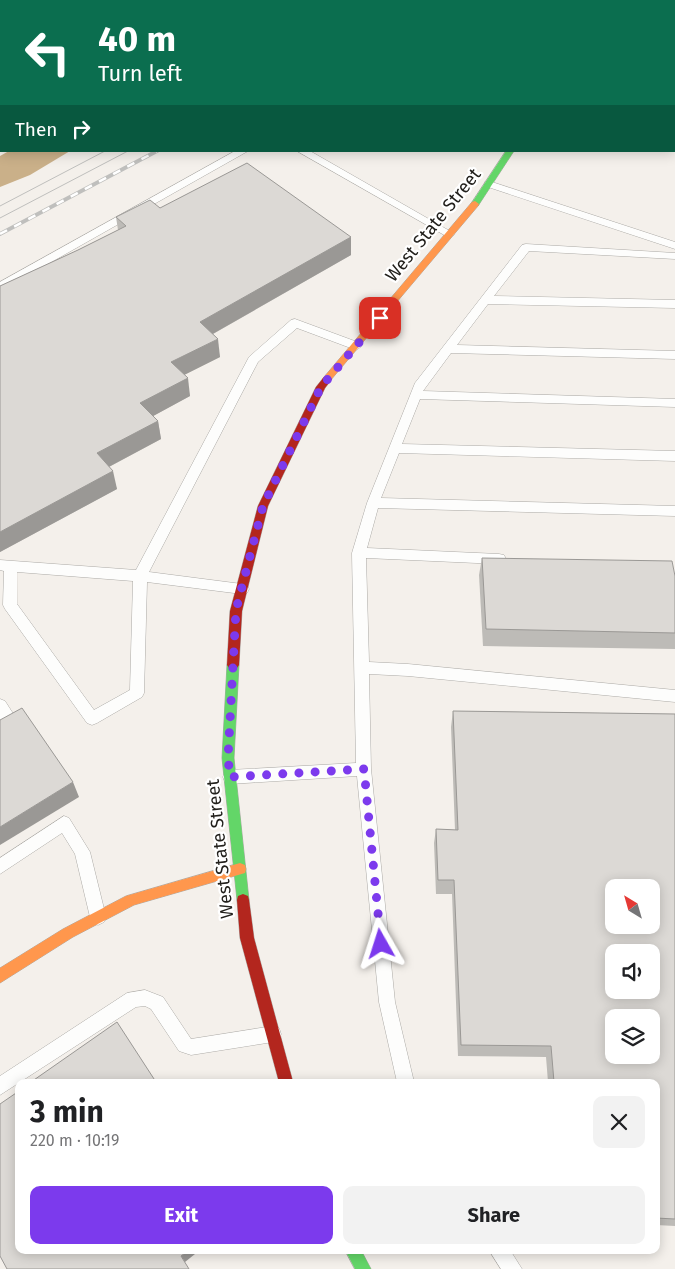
<!DOCTYPE html>
<meta charset="utf-8">
<style>
:root{--surface:#fff;--page:#f2f2f2;--text:#202124;--muted:#757577;--accent:#7c3aed}
body{margin:0;font-family:"Fira Sans",sans-serif;background:var(--page);color:var(--text);height:100vh;display:flex;flex-direction:column;font-size:19px;white-space:nowrap}
*{box-sizing:border-box;margin:0}
p{font-size:16px;color:var(--muted)}
.icon{flex:none;width:28px;height:28px;fill:none;stroke:currentColor;stroke-width:2;stroke-linecap:round;stroke-linejoin:round}
.map{position:relative;flex:1;overflow:hidden}
.details{position:absolute;left:15px;top:1079px;width:645px;height:175px;display:flex;flex-direction:column;background:var(--surface);border-radius:10px;box-shadow:0 2px 12px #0003}
.details>*{flex:none}
.banner{position:absolute;left:0px;top:0px;width:675px;height:152px;box-shadow:0 2px 12px #0003;background:#0b6e4f;color:#fff;overflow:hidden}
.needle{width:32px;rotate:323deg}
.controls{position:absolute;left:605px;top:879px;display:grid;gap:10px}
.controls a{display:grid;place-items:center;width:55px;height:55px;border-radius:10px;background:var(--surface);box-shadow:0 2px 12px #0003;font-size:25px}
.pin{position:absolute;display:grid;place-items:center;width:42px;height:42px;color:#fff;margin:-21px;border-radius:10px;box-shadow:0 2px 8px #0006}
.me{position:absolute;width:55px;margin:-28px;rotate:354deg;stroke-linejoin:round;filter:drop-shadow(0 0 4px #0008)}
.turn{display:flex;align-items:center;gap:18px;height:105px;padding:0 15px;font-size:22px}
.turn .icon{width:65px;height:65px;stroke-width:2.5}
.turn b{display:block;font-size:35px;line-height:42px}
.then{display:flex;align-items:center;height:48px;padding:0 15px;background:#0003;gap:10px;font-size:19px}
.round{display:grid;place-items:center;flex:none;width:52px;height:52px;border-radius:10px;background:var(--page)}
.headline{display:flex;align-items:center;justify-content:space-between;height:85px;padding:0 15px}
h1{font-size:30px;font-weight:700;line-height:38px}
.action{display:flex;gap:10px;margin-top:auto;padding:10px 15px}
.action a{flex:1;height:58px;border-radius:10px;background:var(--accent);color:#fff;font-size:20px;font-weight:700;line-height:58px;text-align:center}
.action a+a{background:var(--page);color:var(--text)}
.map>svg:first-child{display:block}
.water{fill:#cab089}
.lines{fill:none;stroke-linecap:round;stroke-linejoin:round}
.lane-casing{stroke:#acaaa6;stroke-width:1}
.street-casing{stroke:#acaaa6;stroke-width:1}
.fast-casing{stroke:#acaaa6;stroke-width:1}
.slow-casing{stroke:#acaaa6;stroke-width:1}
.jam-casing{stroke:#acaaa6;stroke-width:1}
.lane{fill:#fdfdfc;fill-rule:evenodd}
.street{fill:#fdfdfc;fill-rule:evenodd}
.fast{fill:#63d668;fill-rule:evenodd}
.slow{fill:#ff974d;fill-rule:evenodd}
.jam{fill:#b3261e;fill-rule:evenodd}
.tram{stroke:#bfbfbd;stroke-width:1}
.rail-casing{stroke:#bfbfbd;stroke-width:4}
.rail{stroke:#fff;stroke-width:2.5;stroke-dasharray:8;stroke-linecap:butt}
.wall{fill:#bdbbb7}
.shaded-wall{fill:#9a9895}
.building{fill:#dcd9d5;stroke:#9a9895;fill-rule:evenodd}
.route{stroke:#7c3aed;stroke-width:9;stroke-dasharray:0 16.2}
.labels{text-anchor:middle;dominant-baseline:central;stroke-width:4.5;stroke-linejoin:round;paint-order:stroke}
.street-label{font-size:18px;fill:#22201c;stroke:#fff}
</style>
<div class="map">
<svg width="675" height="1269" viewBox="0 0 675 1269">
<rect width="100%" height="100%" fill="#f4f0eb"/>
<!-- water -->
<polygon class="water" points="9,151 70,151 30,175 0,187 0,156"/>
<g class="lines">
<defs>
<g id="lane">
<polygon points="235,151 248,151 0,291 0,282"/>
<polygon points="297,151 310,151 455,234 450,237 446,236"/>
<polygon points="489,181 675,242 675,249 485,186 485,182"/>
<polygon points="526,244 675,253 675,259 529,251 494,296 675,300 675,308 488,304 457,345 675,351 675,359 451,353 423,391 675,399 675,407 420,399 402,444 675,451 675,461 399,453 381,498 675,506 675,516 378,508 367,548 499,554 504,555 506,559 504,563 499,564 366,558 369,662 408,664 675,690 675,702 408,676 369,674 371,769 395,1002 414,1082 397,1082 379,1002 357,776 230,784 225,782 223,777 225,772 230,770 356,763 352,553 367,503 415,383 522,245"/>
<path d="M 295,319 L 360,343 L 362,346 L 356,350 L 297,328 L 258,362 L 149,572 L 242,584 L 247,585 L 249,589 L 247,593 L 242,594 L 147,582 L 144,693 L 142,697 L 97,723 L 92,725 L 87,723 L 5,609 L 3,605 L 4,571 L 0,570 L 0,560 L 136,570 L 249,357 L 291,320 ZM 17,572 L 133,581 L 130,690 L 94,710 L 17,604 Z"/>
<polygon points="0,699 5,701 14,715 12,719 0,725"/>
<polygon points="64,816 69,818 90,852 106,917 104,922 98,925 92,922 90,917 75,854 62,833 0,874 0,858"/>
<polygon points="145,990 163,997 191,1039 273,1026 279,1028 281,1034 279,1040 273,1042 191,1055 179,1051 151,1009 145,1006 136,1007 0,1095 0,1076 127,993"/>
<polygon points="489,1250 510,1250 522,1269 501,1269"/>
</g>
<rect id="street" x="0" y="22" width="1" height="10"/>
<g id="fast">
<polygon points="577,0 585,0 585,1 578,1"/>
<polygon points="506,151 514,151 478,206 472,206 471,204"/>
<polygon points="233,660 237,662 239,665 234,758 249,900 248,904 243,906 238,904 237,900 222,758 227,665 229,662"/>
<polygon points="345,1250 361,1250 371,1269 355,1269"/>
</g>
<g id="slow">
<polygon points="475,201 479,204 478,206 330,381 324,381 322,379 324,377 472,202"/>
<polygon points="240,863 245,865 246,869 245,873 134,905 73,937 0,983 0,968 63,929 126,896"/>
</g>
<g id="jam">
<polygon points="327,376 332,379 325,388 268,506 242,611 239,665 237,668 229,668 227,665 230,611 258,506 316,387 324,377"/>
<polygon points="243,894 248,896 249,900 254,938 293,1082 279,1082 240,938 237,900 238,896"/>
</g>
</defs>
<!-- lane casing -->
<use href="#lane" class="lane-casing"/>
<!-- street casing -->
<use href="#street" class="street-casing"/>
<!-- fast casing -->
<use href="#fast" class="fast-casing"/>
<!-- slow casing -->
<use href="#slow" class="slow-casing"/>
<!-- jam casing -->
<use href="#jam" class="jam-casing"/>
<!-- lane -->
<use href="#lane" class="lane"/>
<!-- street -->
<use href="#street" class="street"/>
<!-- fast -->
<use href="#fast" class="fast"/>
<!-- slow -->
<use href="#slow" class="slow"/>
<!-- jam -->
<use href="#jam" class="jam"/>
<!-- tram -->
<g class="tram">
<polyline points="373,1 375,0"/>
<polyline points="392,1 395,0"/>
<polyline points="0,206 105,151"/>
<polyline points="0,218 128,151"/>
</g>
<defs>
<g id="rail">
<polyline points="419,1 421,0"/>
<polyline points="0,234 157,151"/>
</g>
</defs>
<!-- rail casing -->
<use href="#rail" class="rail-casing"/>
<!-- rail -->
<use href="#rail" class="rail"/>
</g>
<!-- wall -->
<g class="wall">
<polygon points="133,0 185,0 181,1 134,1"/>
<polygon points="160,208 351,237 351,255 213,334 220,357 184,375 190,396 153,416 158,421 161,439 109,467 117,489 0,552 0,286 78,250 118,230 116,217"/>
<polygon points="482,558 675,576 675,649 483,646 479,575"/>
<polygon points="453,711 675,714 675,1226 656,1225 656,1082 548,1082 546,1057 458,1056 452,894 436,894 434,843 436,829 455,830 451,727"/>
</g>
<!-- shaded-wall -->
<g class="shaded-wall">
<polygon points="155,0 185,0 181,1 152,1"/>
<rect x="0" y="86" width="1" height="12"/>
<polygon points="351,237 351,255 202,340 200,322"/>
<polygon points="218,339 220,357 174,380 171,362"/>
<polygon points="188,378 190,396 144,421 140,403"/>
<polygon points="158,421 161,439 101,471 97,453"/>
<polygon points="113,471 117,489 0,552 0,532"/>
<polygon points="73,782 79,797 0,845 0,827"/>
<polygon points="189,1250 200,1250 185,1262 181,1256"/>
</g>
<!-- building -->
<g class="building">
<polygon points="94,0 130,0 131,1 90,1"/>
<polygon points="145,0 155,0 152,1 146,1"/>
<rect x="0" y="59" width="1" height="27"/>
<polygon points="247,163 351,237 200,322 218,339 171,362 188,378 140,403 158,421 97,453 113,471 0,532 0,286 78,250 126,226 116,217 150,200 160,208"/>
<polygon points="482,558 672,561 675,576 675,633 486,629"/>
<polygon points="22,708 73,782 0,827 0,720"/>
<path d="M 453,711 L 675,714 L 675,1219 L 656,1218 L 656,1082 L 554,1082 L 551,1046 L 461,1045 L 454,880 L 438,880 L 436,829 L 458,830 ZM 614,888 L 651,888 L 651,925 L 614,925 ZM 614,952 L 651,952 L 651,990 L 614,990 ZM 614,1018 L 651,1018 L 651,1055 L 614,1055 Z"/>
<polygon points="117,1022 156,1082 31,1082"/>
<polygon points="19,1091 19,1250 189,1250 181,1256 189,1269 7,1269 0,1256 0,1104"/>
</g>
<g class="lines">
<!-- route -->
<polyline class="route" points="380,318 321,387 263,506 236,610 228,758 230,777 364,769 381,944"/>
</g>
<g class="labels">
<!-- street labels -->
<g class="street-label">
<text transform="translate(433 225) rotate(-51)">West State Street</text>
<text transform="translate(220 849) rotate(-96)">West State Street</text>
</g>
</g>
</svg>
<div class="controls">
<a><svg class="needle" viewBox="-14 -14 28 28"><path d="M0-13l5 13h-10z" fill="#e53935"/><path d="M0 13l5-13h-10z" fill="#757577"/></svg></a>
<a><svg class="icon" aria-label="sound" viewBox="0 0 24 24"><path d="M4 9h4l5-4v14l-5-4H4zM17 9q2 3 0 6"/></svg></a>
<a><svg class="icon" aria-label="layers" viewBox="0 0 24 24"><path d="M12 4l9 5-9 5-9-5zM3 14l9 5 9-5"/></svg></a>
</div>
<div class="pin" style="left:380px;top:318px;background:#d93025"><svg class="icon" aria-label="arrive" viewBox="0 0 24 24"><path d="M6 21V4h12l-3 4 3 4H6"/></svg></div>
<svg class="me" style="left:381px;top:944px" viewBox="-20 -20 40 40"><path d="M0-17L14 15 0 8-14 15z" fill="#7c3aed" stroke="#fff" stroke-width="4"/></svg>
<div class="banner">
<div class="turn"><svg class="icon" aria-label="left" viewBox="0 0 24 24"><path d="M17 20v-9H6M10 6l-5 5 5 5"/></svg><div><b>40 m</b>Turn left</div></div>
<div class="then">Then<svg class="icon" aria-label="right" viewBox="0 0 24 24"><path d="M7 20v-9h11M14 6l5 5-5 5"/></svg></div>
</div>
<section class="details">
<div class="headline"><div><h1>3 min</h1><p>220 m · 10:19</p></div><a class="round"><svg class="icon" aria-label="close" viewBox="0 0 24 24"><path d="M6 6l12 12M18 6L6 18"/></svg></a></div>
<div class="action"><a>Exit</a><a>Share</a></div>
</section>
</div>
